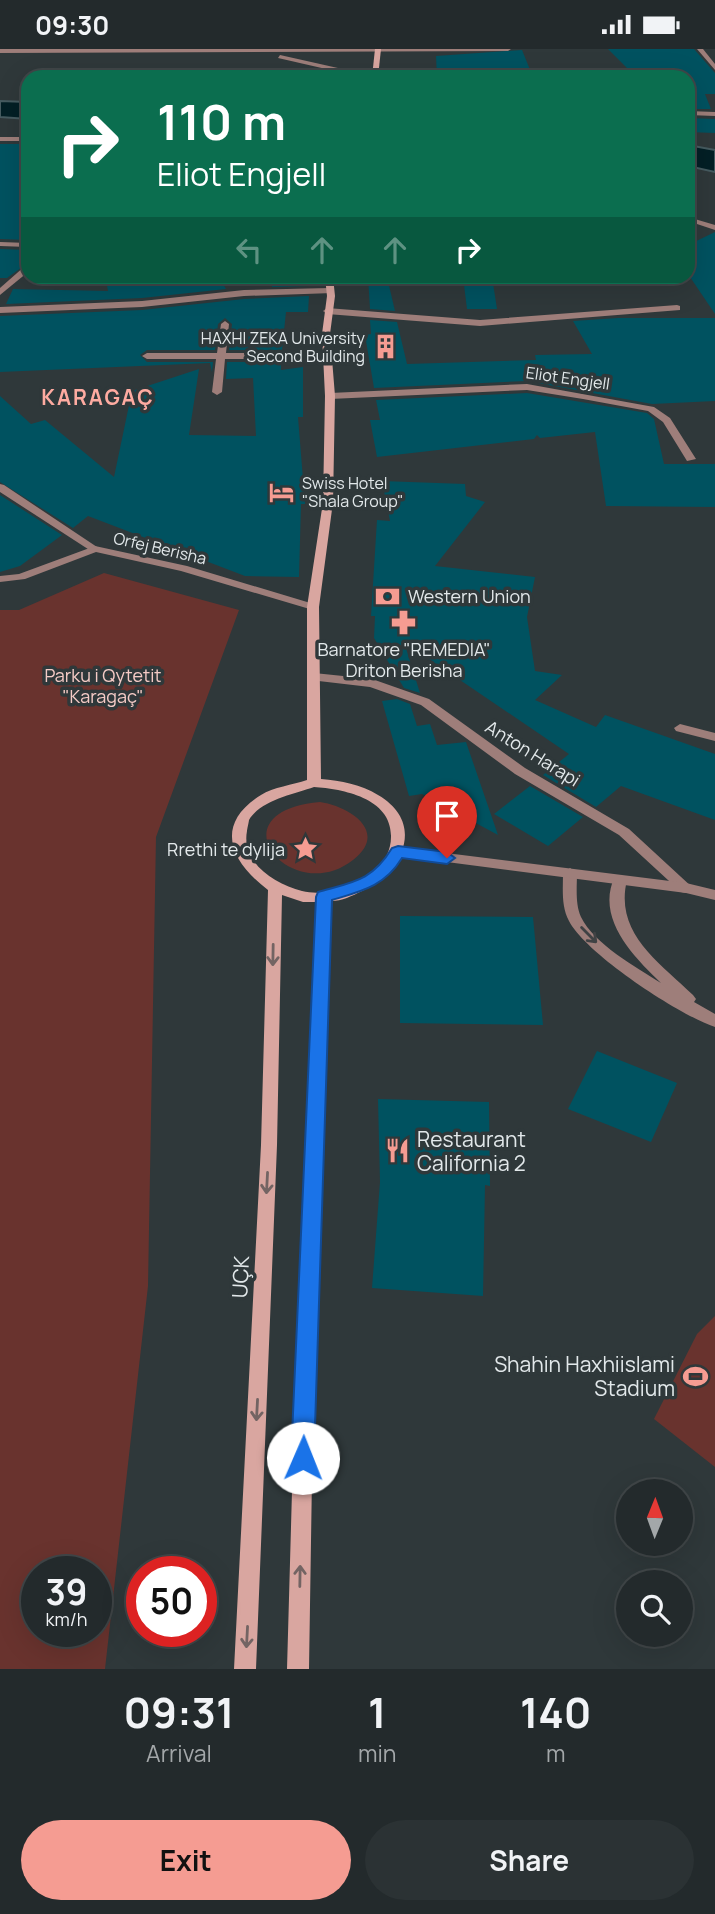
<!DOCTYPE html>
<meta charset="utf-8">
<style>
:root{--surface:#232a2c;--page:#2b3234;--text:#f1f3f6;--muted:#a3a7a9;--line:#404648;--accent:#f59c92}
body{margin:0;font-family:Manrope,sans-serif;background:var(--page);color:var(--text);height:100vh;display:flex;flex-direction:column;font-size:26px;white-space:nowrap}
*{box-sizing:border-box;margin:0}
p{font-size:23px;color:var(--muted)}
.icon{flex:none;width:38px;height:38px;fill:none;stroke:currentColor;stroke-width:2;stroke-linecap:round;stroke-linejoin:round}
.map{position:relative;height:1620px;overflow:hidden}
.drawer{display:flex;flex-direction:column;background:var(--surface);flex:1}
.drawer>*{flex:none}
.hud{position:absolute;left:21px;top:21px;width:674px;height:214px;border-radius:21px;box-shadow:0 7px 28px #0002,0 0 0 2px var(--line);background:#0b6e4f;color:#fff;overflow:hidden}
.needle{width:46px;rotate:1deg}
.fabs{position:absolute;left:616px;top:1430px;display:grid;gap:14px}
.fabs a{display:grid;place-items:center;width:77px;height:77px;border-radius:50%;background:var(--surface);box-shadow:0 7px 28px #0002,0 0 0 2px var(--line);font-size:35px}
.speed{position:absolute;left:21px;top:1507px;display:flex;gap:14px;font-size:35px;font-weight:700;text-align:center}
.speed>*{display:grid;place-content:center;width:91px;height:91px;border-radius:50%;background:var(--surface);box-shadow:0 7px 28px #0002,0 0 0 2px var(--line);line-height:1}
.speed small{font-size:18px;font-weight:400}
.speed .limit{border:10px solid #d22;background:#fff;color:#111}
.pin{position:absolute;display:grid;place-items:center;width:60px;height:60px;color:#fff;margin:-72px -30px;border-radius:50% 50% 50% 0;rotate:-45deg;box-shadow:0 0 7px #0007}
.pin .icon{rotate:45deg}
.me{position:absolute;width:77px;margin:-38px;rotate:1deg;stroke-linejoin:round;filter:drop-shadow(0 0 5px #0008)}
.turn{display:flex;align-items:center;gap:24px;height:147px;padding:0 21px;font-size:32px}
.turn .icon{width:91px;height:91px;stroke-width:2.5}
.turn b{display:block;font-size:49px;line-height:60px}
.lanes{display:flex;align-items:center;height:66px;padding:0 21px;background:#0003;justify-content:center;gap:35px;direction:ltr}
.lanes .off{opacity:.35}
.eta{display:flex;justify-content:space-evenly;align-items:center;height:119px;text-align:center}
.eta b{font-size:42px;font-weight:700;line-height:49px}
.button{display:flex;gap:14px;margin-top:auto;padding:14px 21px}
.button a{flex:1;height:80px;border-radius:42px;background:var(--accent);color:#111;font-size:28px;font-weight:700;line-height:80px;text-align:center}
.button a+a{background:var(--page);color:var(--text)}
.status{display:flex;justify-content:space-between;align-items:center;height:49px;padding:0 35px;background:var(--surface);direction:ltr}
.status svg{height:19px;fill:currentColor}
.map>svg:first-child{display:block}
.green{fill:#69332e;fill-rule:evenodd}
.water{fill:#031f25;stroke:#465b60;stroke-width:2}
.building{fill:#005260}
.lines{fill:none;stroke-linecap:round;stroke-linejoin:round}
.minor{fill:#9e7e7a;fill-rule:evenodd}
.tertiary{fill:#9e7e7a;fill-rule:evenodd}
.secondary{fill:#d9a6a0;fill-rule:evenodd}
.oneway{stroke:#404244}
.oneway2{stroke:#736463}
.route{fill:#1a73e8;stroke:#114b97;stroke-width:2}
.labels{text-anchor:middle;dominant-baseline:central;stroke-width:7;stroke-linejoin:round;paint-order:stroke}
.far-poi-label{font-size:16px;fill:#e2e8ea;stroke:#2f383a;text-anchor:end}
.far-street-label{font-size:16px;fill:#e2e8ea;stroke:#2f383a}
.poi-label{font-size:18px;fill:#e2e8ea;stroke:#2f383a;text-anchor:start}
.park-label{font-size:18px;fill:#f5cbc6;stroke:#2f383a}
.street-label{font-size:18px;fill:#e2e8ea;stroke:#2f383a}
.far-district-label{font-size:21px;font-weight:bold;letter-spacing:2px;fill:#feaba1;stroke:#2f383a}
.near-poi-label{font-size:21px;fill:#e2e8ea;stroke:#2f383a;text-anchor:start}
.near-street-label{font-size:21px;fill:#e2e8ea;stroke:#2f383a}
</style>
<div class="status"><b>09:30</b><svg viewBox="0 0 49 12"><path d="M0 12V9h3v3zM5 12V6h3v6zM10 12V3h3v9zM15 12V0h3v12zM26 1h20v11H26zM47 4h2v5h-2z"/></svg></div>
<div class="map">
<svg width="715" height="1620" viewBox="0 0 715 1620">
<rect width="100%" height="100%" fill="#2f383a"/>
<!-- green -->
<g class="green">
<path d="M 104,524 L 239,561 L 156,788 L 148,1237 L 105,1620 L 0,1620 L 0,561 L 19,561 ZM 96,1522 L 96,1582 L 37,1582 L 37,1522 Z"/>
<path d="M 320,753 C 348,757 390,782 353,811 C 292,859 211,763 320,753 Z"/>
<polygon points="715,1267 715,1418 654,1370 697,1285"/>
</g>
<!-- water -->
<g class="water">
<polygon points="0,52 28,53 28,70 0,68"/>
<polygon points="688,96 715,101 715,123 688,117"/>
</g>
<!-- building -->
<g class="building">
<polygon points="608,0 694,0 715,24 715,45 705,45 711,60 688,60 688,28 636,28"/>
<polygon points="522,1 533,28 437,28 436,7"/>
<polygon points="688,69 715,70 715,84 688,83"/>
<polygon points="0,95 28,95 28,191 0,190"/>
<polygon points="715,183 715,265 688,225 688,196"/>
<polygon points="0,200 28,201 28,214 7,229 0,229"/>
<polygon points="146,228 219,228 226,240 142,249 6,255 13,240 108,242 106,231"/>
<polygon points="272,228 309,228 309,237 272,238"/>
<polygon points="368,228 387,228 395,262 370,260"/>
<polygon points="463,228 492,228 497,260 467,260"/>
<polygon points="309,247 308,263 286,263 282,301 229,301 232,275 225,269 218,275 215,301 147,301 140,306 147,313 213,313 212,323 210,314 0,323 0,267 142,261 244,250"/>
<polygon points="618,269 715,269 715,352 652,355 527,332 374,339 365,286 371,285 370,271 397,273 407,315 536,311 535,306 592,305 573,272"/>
<polygon points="227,313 281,313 281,321 303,318 303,368 298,368 305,455 301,455 299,528 245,527 88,467 73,479 0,433 0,347 31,375 45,371 114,428 132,342 199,320 189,386 256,387 253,329 226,330"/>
<polygon points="527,344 647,364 654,370 664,415 715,415 715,458 606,457 595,383 540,389 537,386 534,390 377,408 370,371 380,371 376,351"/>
<polygon points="382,432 465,435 466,447 485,453 435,517 535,528 527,568 535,622 562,626 535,651 596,678 605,666 715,705 715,771 621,737 596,758 543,726 569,705 404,593 420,644 404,639 374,589 375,567 371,567 377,471 390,472"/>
<polygon points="0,446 62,486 20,517 0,523"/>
<polygon points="397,650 410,655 417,677 430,675 437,696 466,693 498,786 422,745 409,747 382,652"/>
<polygon points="530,737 583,768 548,797 494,765"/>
<polygon points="400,867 533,868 543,976 400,974"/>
<polygon points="597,1002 677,1034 651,1093 568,1060"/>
<polygon points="378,1050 489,1053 490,1137 485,1136 483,1247 372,1239 380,1133"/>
</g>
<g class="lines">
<!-- minor -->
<g class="minor">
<polygon points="0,0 511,0 508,2 0,4"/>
<polygon points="697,0 703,0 715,15 715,21"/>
<polygon points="280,6 369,26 372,28 361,28 278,9"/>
<polygon points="688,62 715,63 715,67 688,66"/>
<rect x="0" y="88" width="28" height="4"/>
<polygon points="688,168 715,176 715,181 688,172"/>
<polygon points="25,217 28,217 28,223 0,246 0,239"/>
<polygon points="330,239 334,242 333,244 244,247 142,258 0,264 0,258 142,252 244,241"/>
<polygon points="677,256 680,257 680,261 480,277 327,265 323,262 327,259 480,271"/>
<polygon points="225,272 229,275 226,304 326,304 331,307 326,310 225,310 222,343 217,346 212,343 216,310 147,310 142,307 147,304 217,304 221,275"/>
<polygon points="527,335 654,358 670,369 696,410 687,412 663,373 648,362 583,350 527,341 330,350 325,347 330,344"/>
<polygon points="0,435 4,436 100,500 95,503 91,502 0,443"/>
<polygon points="314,624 372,630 429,650 525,719 629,780 693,839 686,844 681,843 619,786 515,725 421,656 370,638 310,631 308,628"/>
<polygon points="680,675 715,684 715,692 676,682 674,679"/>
<path d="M 570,819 L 577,824 C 577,838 575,855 581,868 C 594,895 636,918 661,934 C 633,907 595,869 615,827 L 625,827 L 627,831 C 614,884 659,913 693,946 L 696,950 L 694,953 L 715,965 L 715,978 C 679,966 586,905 569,872 C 561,857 563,840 563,824 Z"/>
</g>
<!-- tertiary -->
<g class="tertiary">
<polygon points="0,193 28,194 28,198 0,197"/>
<polygon points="95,497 187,517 317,556 319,558 313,561 181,522 96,503 25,530 0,533 0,527 19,525"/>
<polygon points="398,798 686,834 715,841 715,851 686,844 393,806 391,803 393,800"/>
</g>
<!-- secondary -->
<g class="secondary">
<polygon points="375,0 381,0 378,28 372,28"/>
<path d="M 325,228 L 333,228 L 335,247 L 330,285 L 335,347 L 333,453 L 319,558 L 321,730 C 341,732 361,735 378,746 C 426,774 403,823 362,842 C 352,847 342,852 331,852 L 314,1300 L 309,1620 L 287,1620 L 296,1300 L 317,853 L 303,853 L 282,846 L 277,1096 L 256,1620 L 234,1620 L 261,1096 L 268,841 C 231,813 213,776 261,746 C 273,738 293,736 307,731 L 307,558 L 323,453 L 325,347 L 322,285 L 327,247 ZM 314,738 C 343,740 392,749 391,788 C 391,801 385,812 376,820 C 357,837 327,848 302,842 C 274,835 241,813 247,782 C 247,781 249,772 249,771 C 261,751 294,745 314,738 Z"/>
</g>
</g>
<!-- one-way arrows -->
<defs><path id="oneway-shaft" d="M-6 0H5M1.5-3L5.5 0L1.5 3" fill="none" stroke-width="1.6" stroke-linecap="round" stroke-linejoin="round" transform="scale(1.75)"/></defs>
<use class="oneway" href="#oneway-shaft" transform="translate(589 886) rotate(45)"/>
<g class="oneway2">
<use href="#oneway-shaft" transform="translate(273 906) rotate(91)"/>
<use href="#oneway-shaft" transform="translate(267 1134) rotate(93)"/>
<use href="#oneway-shaft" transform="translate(257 1361) rotate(93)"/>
<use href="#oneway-shaft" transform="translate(300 1527) rotate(-89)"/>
<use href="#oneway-shaft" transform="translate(247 1588) rotate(93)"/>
</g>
<!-- route -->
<path class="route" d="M 398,797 L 447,803 L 455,809 L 447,815 L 402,809 C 385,837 362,842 332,851 L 314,1409 L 311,1417 L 303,1421 L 295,1417 L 291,1409 L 316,848 L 318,843 C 353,833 372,832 392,799 Z"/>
<!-- icons -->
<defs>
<symbol id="building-bare" viewBox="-9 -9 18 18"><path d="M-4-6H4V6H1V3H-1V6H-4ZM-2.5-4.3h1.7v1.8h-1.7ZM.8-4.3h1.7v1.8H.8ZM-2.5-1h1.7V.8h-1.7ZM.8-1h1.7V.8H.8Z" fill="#f59c92" stroke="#2f383a" stroke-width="2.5" paint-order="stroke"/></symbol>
<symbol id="hotel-bare" viewBox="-9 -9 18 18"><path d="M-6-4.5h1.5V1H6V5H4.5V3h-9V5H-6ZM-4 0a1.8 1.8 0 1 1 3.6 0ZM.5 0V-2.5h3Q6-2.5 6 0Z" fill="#f59c92" stroke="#2f383a" stroke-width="2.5" paint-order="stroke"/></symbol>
<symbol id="bank-bare" viewBox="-9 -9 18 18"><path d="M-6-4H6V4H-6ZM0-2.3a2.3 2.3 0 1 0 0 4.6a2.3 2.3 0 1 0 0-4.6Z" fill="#f59c92" stroke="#2f383a" stroke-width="2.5" paint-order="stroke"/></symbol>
<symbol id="pharmacy-bare" viewBox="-9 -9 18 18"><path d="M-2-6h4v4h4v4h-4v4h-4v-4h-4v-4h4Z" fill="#f59c92" stroke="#2f383a" stroke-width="2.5" paint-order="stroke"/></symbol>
<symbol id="sight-bare" viewBox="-9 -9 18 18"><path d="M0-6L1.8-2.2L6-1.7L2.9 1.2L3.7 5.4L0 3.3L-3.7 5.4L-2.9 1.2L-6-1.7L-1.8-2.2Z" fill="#f59c92" stroke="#2f383a" stroke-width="2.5" paint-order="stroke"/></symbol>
<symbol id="restaurant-bare" viewBox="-9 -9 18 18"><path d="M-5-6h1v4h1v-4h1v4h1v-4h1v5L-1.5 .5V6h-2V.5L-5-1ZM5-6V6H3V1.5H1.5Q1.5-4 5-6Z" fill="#f59c92" stroke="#2f383a" stroke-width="2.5" paint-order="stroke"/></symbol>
<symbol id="stadium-bare" viewBox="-9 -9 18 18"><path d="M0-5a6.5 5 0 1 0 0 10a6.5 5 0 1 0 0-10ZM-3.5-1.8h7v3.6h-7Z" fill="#f59c92" stroke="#2f383a" stroke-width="2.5" paint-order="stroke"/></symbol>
</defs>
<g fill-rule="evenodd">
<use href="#building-bare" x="368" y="280" width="35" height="35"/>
<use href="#hotel-bare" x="264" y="426" width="35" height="35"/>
<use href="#bank-bare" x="370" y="530" width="35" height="35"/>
<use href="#pharmacy-bare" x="386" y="556" width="35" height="35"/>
<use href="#sight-bare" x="288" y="782" width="35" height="35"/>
<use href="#restaurant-bare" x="380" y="1084" width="35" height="35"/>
<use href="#stadium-bare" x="678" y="1310" width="35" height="35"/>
</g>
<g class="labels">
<!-- far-poi labels -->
<g class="far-poi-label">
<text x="365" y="289">HAXHI ZEKA University<tspan x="365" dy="18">Second Building</tspan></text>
<text x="302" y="434" text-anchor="start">Swiss Hotel<tspan x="302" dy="18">"Shala Group"</tspan></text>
</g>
<!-- far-street labels -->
<g class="far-street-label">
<text transform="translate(568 329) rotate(8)">Eliot Engjell</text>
<text transform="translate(160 499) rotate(13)">Orfej Berisha</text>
</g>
<!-- poi labels -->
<g class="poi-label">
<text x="408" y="547">Western Union</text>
<text x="404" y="600" text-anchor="middle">Barnatore "REMEDIA"<tspan x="404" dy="21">Driton Berisha</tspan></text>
<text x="285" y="800" text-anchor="end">Rrethi te dylija</text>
</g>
<!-- park labels -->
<g class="park-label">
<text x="103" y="626">Parku i Qytetit<tspan x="103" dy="21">"Karagaç"</tspan></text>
</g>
<!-- street labels -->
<g class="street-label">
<text transform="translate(533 704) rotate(32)">Anton Harapi</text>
</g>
<!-- far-district labels -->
<g class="far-district-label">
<text x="98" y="348">KARAGAÇ</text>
</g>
<!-- near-poi labels -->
<g class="near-poi-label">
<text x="417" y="1090">Restaurant<tspan x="417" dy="24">California 2</tspan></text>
<text x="675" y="1315" text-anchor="end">Shahin Haxhiislami<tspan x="675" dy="24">Stadium</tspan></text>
</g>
<!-- near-street labels -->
<g class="near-street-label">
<text transform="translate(240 1228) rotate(-87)">UÇK</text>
</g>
</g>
</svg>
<div class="fabs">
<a><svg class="needle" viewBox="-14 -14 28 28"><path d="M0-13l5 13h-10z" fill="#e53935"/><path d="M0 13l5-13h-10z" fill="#a3a7a9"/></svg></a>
<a><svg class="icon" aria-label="search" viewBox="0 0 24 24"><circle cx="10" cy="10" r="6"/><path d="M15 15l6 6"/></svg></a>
</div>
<div class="speed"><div>39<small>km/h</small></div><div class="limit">50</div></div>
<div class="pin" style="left:447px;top:809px;background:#d93025"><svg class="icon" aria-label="arrive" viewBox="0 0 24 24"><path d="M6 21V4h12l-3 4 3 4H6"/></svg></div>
<svg class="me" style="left:303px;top:1409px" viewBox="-20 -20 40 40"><circle r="19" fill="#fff"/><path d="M0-13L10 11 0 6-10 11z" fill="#1a73e8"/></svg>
<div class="hud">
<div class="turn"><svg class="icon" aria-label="right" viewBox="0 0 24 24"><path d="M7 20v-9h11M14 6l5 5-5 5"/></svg><div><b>110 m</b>Eliot Engjell</div></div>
<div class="lanes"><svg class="icon off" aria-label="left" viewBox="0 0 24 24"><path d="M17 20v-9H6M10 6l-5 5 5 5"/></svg><svg class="icon off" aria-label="ahead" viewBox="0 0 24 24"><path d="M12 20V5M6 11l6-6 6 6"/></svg><svg class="icon off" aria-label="ahead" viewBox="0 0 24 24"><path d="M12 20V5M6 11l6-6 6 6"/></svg><svg class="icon" aria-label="right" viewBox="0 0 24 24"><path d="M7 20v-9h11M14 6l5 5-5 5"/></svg></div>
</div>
</div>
<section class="drawer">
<div class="eta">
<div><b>09:31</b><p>Arrival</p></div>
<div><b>1</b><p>min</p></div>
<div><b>140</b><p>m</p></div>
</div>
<div class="button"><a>Exit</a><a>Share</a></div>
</section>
